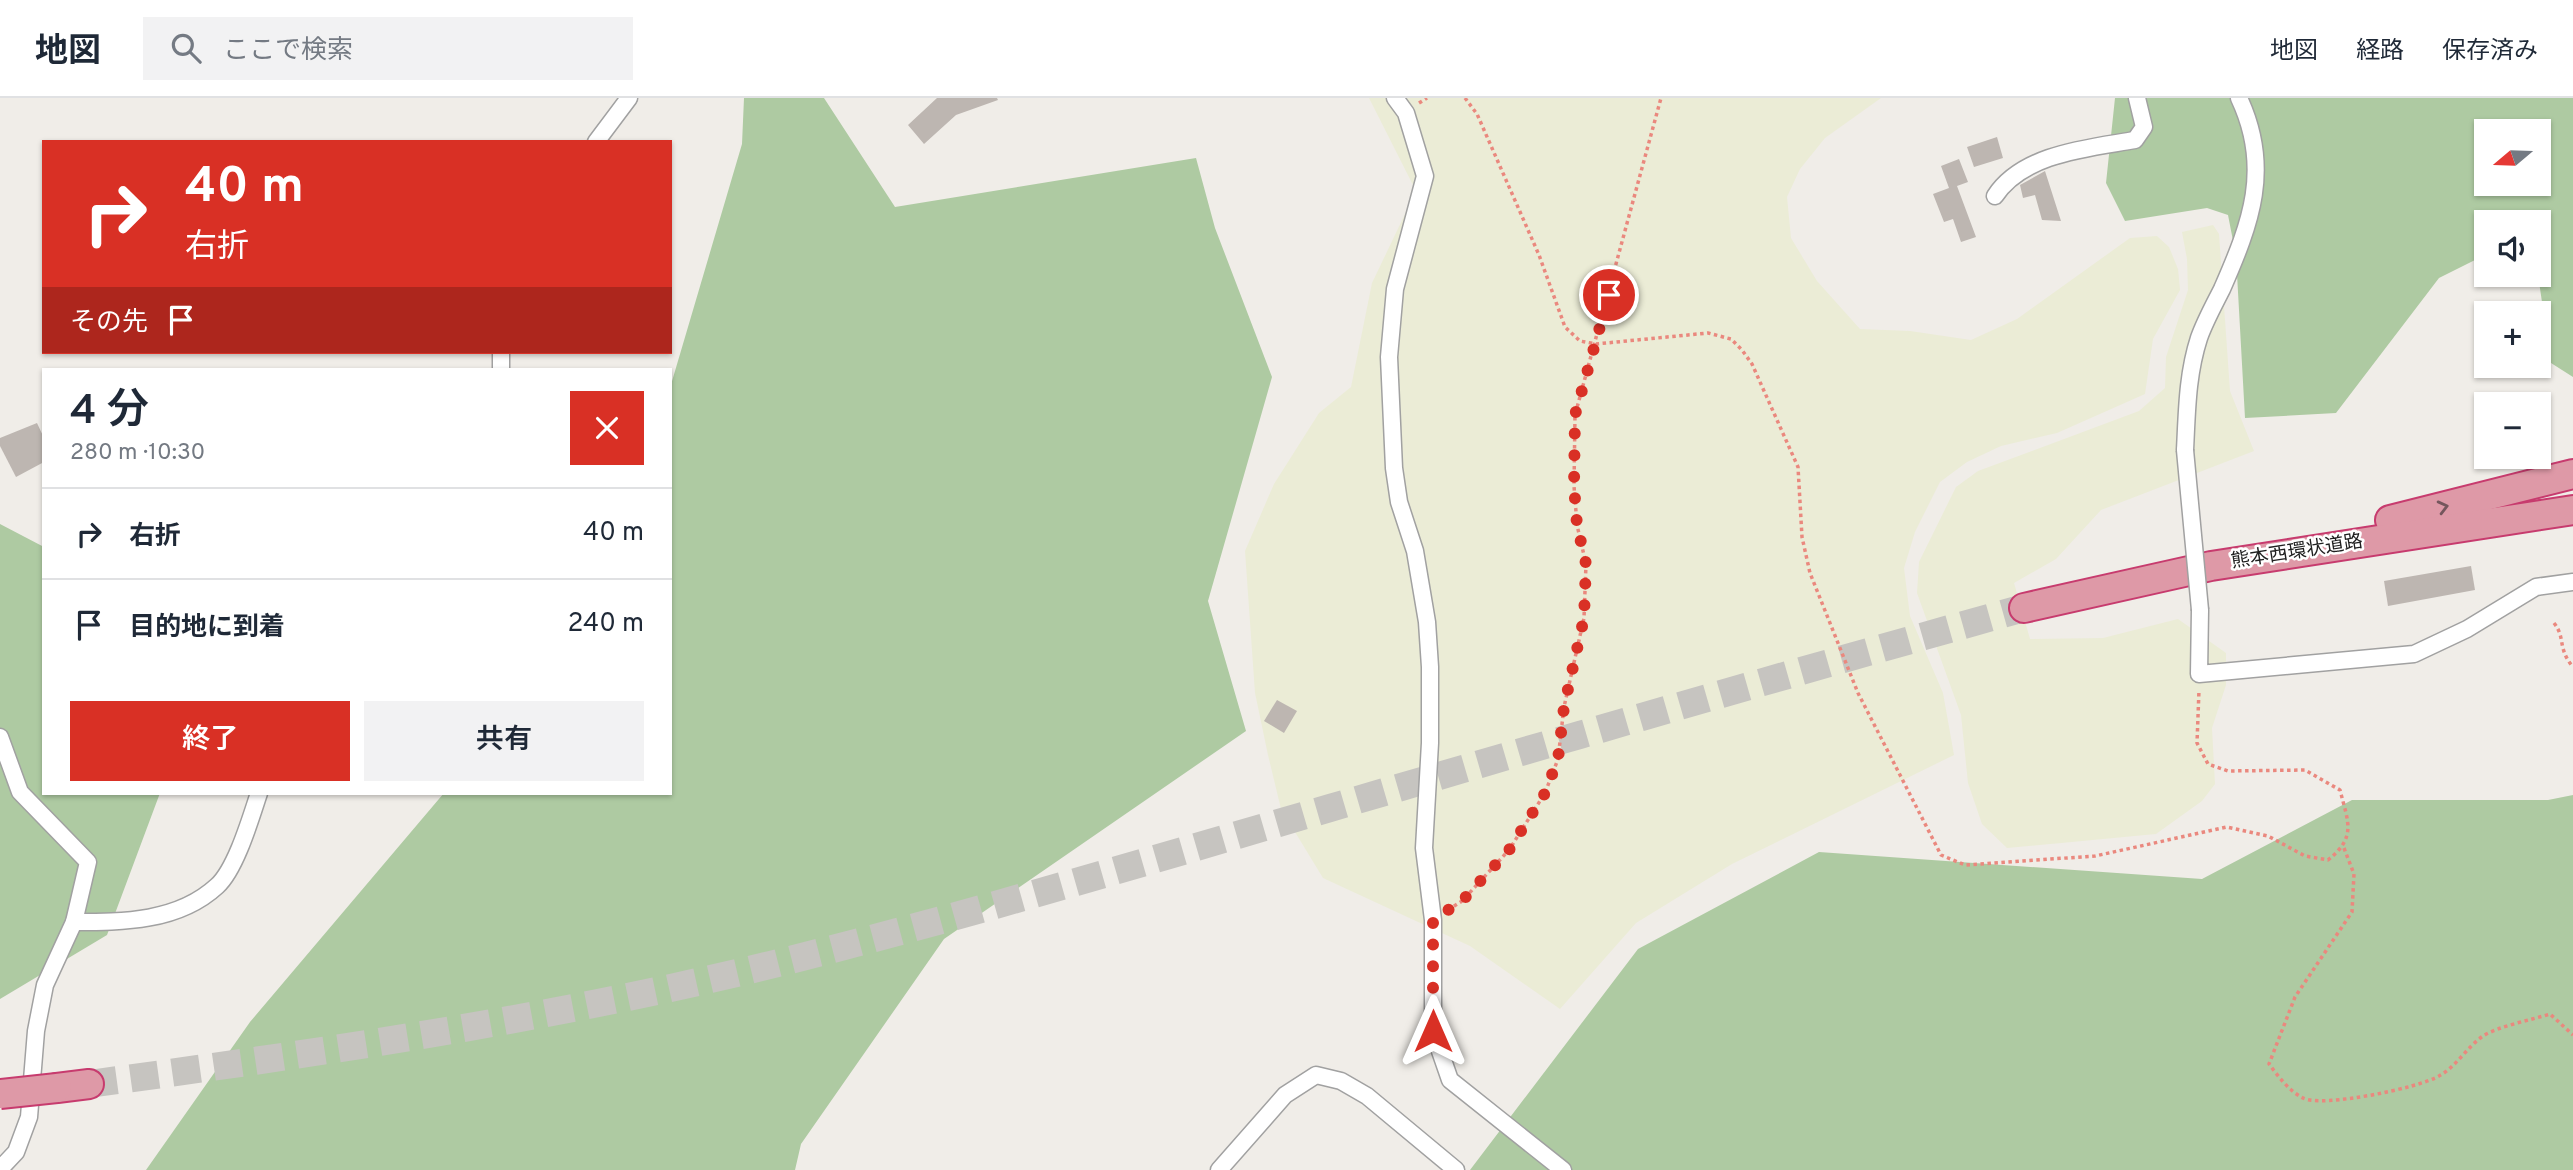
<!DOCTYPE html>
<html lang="ja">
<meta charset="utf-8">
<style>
:root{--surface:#fff;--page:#f2f2f3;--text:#1f2937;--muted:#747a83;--line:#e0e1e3;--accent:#d93025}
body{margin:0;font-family:Overpass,"Noto Sans JP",sans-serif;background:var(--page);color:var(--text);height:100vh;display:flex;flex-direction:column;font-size:26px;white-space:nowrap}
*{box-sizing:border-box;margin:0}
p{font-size:23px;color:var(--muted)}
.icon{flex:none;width:38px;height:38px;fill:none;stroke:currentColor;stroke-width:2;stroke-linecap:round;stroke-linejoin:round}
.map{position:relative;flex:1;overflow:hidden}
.sheet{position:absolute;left:42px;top:270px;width:630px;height:427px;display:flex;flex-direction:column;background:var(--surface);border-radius:0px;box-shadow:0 2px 5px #0004}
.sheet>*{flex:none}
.banner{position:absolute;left:42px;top:42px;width:630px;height:214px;border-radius:0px;box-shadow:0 2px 5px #0004;background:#d93025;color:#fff;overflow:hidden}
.needle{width:46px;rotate:251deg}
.controls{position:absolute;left:2474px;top:21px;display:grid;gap:14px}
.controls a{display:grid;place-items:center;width:77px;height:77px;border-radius:0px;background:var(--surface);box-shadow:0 2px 5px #0004;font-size:35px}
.pin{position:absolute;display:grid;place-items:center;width:60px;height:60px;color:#fff;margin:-30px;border:4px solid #fff;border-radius:50%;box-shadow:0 2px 7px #0007}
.me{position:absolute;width:77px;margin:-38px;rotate:0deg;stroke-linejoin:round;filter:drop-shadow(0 0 5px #0008)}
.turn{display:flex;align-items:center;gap:24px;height:147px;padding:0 28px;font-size:32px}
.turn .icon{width:91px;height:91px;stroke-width:2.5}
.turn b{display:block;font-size:49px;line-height:60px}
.then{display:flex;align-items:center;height:66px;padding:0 28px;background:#0003;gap:14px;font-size:26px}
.round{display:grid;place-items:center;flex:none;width:74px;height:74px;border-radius:0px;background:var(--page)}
.summary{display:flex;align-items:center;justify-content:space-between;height:119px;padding:0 28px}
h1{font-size:42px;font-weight:600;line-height:52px}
.action{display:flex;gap:14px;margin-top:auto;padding:14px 28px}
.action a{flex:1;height:80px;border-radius:0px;background:var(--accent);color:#fff;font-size:28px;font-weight:600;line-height:80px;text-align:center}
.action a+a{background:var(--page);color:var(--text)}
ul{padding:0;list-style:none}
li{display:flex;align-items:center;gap:21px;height:91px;padding:0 28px;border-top:2px solid var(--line)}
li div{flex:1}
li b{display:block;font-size:26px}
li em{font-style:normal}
header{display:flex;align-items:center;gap:42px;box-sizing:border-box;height:98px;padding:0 35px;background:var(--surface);border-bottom:2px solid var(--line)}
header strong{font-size:33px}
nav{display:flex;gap:38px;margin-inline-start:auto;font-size:24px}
.search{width:490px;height:63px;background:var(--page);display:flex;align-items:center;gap:18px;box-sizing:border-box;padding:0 24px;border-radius:0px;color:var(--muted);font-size:26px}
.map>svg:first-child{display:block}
.farmland{fill:#ebecd6}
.forest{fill:#aecaa2;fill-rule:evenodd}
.building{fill:#bdb6b1}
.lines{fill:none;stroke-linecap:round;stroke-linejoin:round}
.highway-tunnel{stroke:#c6c4c0;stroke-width:28;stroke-dasharray:28 14;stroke-linecap:butt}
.street-casing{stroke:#a1a1a1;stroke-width:19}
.highway-casing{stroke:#c73b6e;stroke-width:32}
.path{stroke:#ea887e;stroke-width:3.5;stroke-dasharray:3.5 3.5;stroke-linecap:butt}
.street{stroke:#fff;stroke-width:16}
.highway{stroke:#de99a7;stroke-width:28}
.street-bridge-casing{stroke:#a1a1a1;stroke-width:19;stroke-linecap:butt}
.highway-bridge-casing{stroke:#c73b6e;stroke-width:32;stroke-linecap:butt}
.street-bridge{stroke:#fff;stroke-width:16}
.highway-bridge{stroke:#de99a7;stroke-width:28}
.oneway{stroke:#75565d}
.route{stroke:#d93025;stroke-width:12;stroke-dasharray:0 21.6}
.labels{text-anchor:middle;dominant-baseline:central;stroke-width:5;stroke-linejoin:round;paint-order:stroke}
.street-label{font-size:19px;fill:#202020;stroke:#fff}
</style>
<header>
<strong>地図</strong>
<div class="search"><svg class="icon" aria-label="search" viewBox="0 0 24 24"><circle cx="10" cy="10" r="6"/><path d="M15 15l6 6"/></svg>ここで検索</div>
<nav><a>地図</a><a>経路</a><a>保存済み</a></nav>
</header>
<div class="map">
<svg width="2573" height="1072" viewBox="0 0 2573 1072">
<rect width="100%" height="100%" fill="#f0ede8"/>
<!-- farmland -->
<g class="farmland">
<polygon points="1369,0 1881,0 1825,40 1800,71 1787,99 1791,140 1817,183 1860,231 1910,233 1971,242 2017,221 2130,140 2157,138 2169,149 2178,171 2180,192 2153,241 2145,296 2057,335 2001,348 1967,364 1940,384 1915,434 1904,470 1910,518 1943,595 1954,657 1732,766 1636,825 1560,911 1470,848 1323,780 1281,711 1268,657 1255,595 1245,453 1274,386 1319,315 1351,289 1372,185 1416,93"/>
<polygon points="2213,127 2219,136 2230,293 2254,353 2101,412 2056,461 2014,485 2030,541 2103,540 2178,521 2226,555 2226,587 2212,630 2215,686 2202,703 2156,736 2007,750 1982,726 1968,685 1961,617 1917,495 1919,464 1956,389 1978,373 2139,313 2165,290 2166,259 2188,192 2187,161 2182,134"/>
</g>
<!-- forest -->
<g class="forest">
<polygon points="744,0 824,0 895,109 1196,60 1215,130 1272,279 1208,503 1246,633 944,841 801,1046 795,1072 146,1072 250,924 444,695 670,695 670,290 742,46"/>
<path d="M 2115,0 L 2573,0 L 2573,279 L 2551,265 L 2538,177 L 2539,124 L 2487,124 L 2487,156 L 2439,180 L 2336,315 L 2245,320 L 2236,158 L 2228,117 L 2207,110 L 2125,123 L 2106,85 ZM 2487,33 L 2539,33 L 2539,86 L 2487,86 Z"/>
<polygon points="0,426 44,449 44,695 160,695 107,837 0,901"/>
<polygon points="2573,697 2573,1072 1470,1072 1638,851 1819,754 2202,781 2352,702 2548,702"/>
</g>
<!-- building -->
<g class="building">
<polygon points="937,0 997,0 998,2 956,17 924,46 908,27"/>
<polygon points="1997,39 2003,60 1974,69 1967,49"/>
<polygon points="1959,61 1968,84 1957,88 1976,139 1961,144 1953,121 1944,124 1933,96 1949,90 1941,68"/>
<polygon points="2045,73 2061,123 2042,122 2035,97 2023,100 2020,87"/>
<polygon points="37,325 44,340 44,364 16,379 0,348 0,340"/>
<polygon points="2471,468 2475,492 2388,508 2384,483"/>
<polygon points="1277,602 1297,613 1284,635 1264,623"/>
</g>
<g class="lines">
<!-- highway-tunnel -->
<path class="highway-tunnel" d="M 89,986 C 318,955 546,922 770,867 C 959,820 1144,764 1330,710 C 1561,642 1792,575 2024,510"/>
<defs>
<g id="street">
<polyline points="1395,0 1406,15 1425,78 1395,191 1389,259 1394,370 1399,404 1415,453 1427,524 1430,569 1430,645 1424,750 1433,822 1433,933 1450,982 1563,1072"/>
<polyline points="596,44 629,0"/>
<path d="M 1995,98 C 2023,55 2090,50 2135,42 L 2144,29 L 2137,0"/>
<polyline points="501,254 501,271"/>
<path d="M 2185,352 C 2187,314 2187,277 2199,240 C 2205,223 2214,207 2222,191 C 2251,125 2272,70 2239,0"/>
<polyline points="2200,512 2199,576 2414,556 2467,531 2536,489 2573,484"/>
<polyline points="0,639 20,694 88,764 74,824 45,887 36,933 29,1019 16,1054 0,1071"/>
<path d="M 74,824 C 123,824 178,824 217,788 C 236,771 251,719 259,695"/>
<polyline points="1219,1072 1285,997 1316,977 1341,983 1367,998 1456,1072"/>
</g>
<g id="highway">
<polyline points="2390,422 2573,376"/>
<polyline points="2024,510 2211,468 2573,412"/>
<polyline points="57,990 89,986"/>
</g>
</defs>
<!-- street casing -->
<use href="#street" class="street-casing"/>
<!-- highway casing -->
<use href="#highway" class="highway-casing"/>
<!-- path -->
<g class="path">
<path d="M 1465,0 L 1477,16 L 1539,157 L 1565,229 L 1580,243 L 1596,246 L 1708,235 L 1731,241 L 1742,252 L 1752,266 L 1798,369 L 1802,439 L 1810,475 L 1858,595 L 1941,757 L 1965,767 L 2095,758 L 2227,729 L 2268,738 L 2305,758 L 2328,762 C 2357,739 2348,724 2340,692 L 2305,672 L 2228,673 L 2208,666 L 2197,645 L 2199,592"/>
<polyline points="1419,5 1427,0"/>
<path d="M 2554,525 C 2566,540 2557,550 2573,569"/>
<path d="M 2344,750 L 2354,776 L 2352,814 L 2295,899 L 2269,966 C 2278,978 2289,993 2303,1000 C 2321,1010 2419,990 2439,978 C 2456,969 2467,949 2483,938 C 2499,928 2531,922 2550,916 L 2573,937"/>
<polyline points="1448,812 1462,803 1509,752 1545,695 1558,661 1564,609 1584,520 1586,466 1577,427 1574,388 1575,317 1661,0"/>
</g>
<!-- street -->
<use href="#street" class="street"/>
<!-- highway -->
<use href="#highway" class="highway"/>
<defs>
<polyline id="street-bridge" points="2185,352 2200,512"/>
<polyline id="highway-bridge" points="0,996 57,990"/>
</defs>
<!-- street-bridge casing -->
<use href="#street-bridge" class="street-bridge-casing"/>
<!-- highway-bridge casing -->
<use href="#highway-bridge" class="highway-bridge-casing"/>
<!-- street-bridge -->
<use href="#street-bridge" class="street-bridge"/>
<!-- highway-bridge -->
<use href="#highway-bridge" class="highway-bridge"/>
</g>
<!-- one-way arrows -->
<defs><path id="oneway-chevron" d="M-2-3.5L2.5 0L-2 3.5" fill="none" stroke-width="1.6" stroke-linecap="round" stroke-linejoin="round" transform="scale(1.75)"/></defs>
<use class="oneway" href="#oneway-chevron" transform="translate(2443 409) rotate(-14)"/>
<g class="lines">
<!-- route -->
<polyline class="route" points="1433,933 1433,822 1462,803 1509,752 1545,695 1558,661 1564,609 1584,520 1586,466 1577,427 1574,388 1575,317 1609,197"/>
</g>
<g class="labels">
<!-- street labels -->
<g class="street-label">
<text transform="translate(2297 454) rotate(-9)">熊本西環状道路</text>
</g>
</g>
</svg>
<div class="controls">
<a><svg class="needle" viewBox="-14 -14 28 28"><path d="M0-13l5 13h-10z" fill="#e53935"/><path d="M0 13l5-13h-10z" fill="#747a83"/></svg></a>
<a><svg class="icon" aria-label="sound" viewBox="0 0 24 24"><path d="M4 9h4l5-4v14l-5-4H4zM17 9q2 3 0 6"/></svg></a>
<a>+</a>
<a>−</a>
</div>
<div class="pin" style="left:1609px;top:197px;background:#d93025"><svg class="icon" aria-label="arrive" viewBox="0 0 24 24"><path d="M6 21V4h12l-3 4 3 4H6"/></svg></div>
<svg class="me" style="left:1433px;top:933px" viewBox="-20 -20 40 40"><path d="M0-17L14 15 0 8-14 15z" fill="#d93025" stroke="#fff" stroke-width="4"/></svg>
<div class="banner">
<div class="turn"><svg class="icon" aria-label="right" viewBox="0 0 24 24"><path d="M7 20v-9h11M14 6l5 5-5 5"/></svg><div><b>40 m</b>右折</div></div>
<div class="then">その先<svg class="icon" aria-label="arrive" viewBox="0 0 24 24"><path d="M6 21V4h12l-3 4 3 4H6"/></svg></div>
</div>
<section class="sheet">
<div class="summary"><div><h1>4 分</h1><p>280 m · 10:30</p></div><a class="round" style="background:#d93025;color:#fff"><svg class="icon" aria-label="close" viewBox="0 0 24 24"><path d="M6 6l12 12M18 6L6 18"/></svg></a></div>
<ul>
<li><svg class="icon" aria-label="right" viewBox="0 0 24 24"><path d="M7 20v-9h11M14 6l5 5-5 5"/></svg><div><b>右折</b></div><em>40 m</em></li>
<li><svg class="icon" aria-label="arrive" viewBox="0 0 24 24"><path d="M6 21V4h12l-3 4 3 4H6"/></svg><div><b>目的地に到着</b></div><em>240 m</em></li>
</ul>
<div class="action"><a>終了</a><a>共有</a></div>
</section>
</div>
